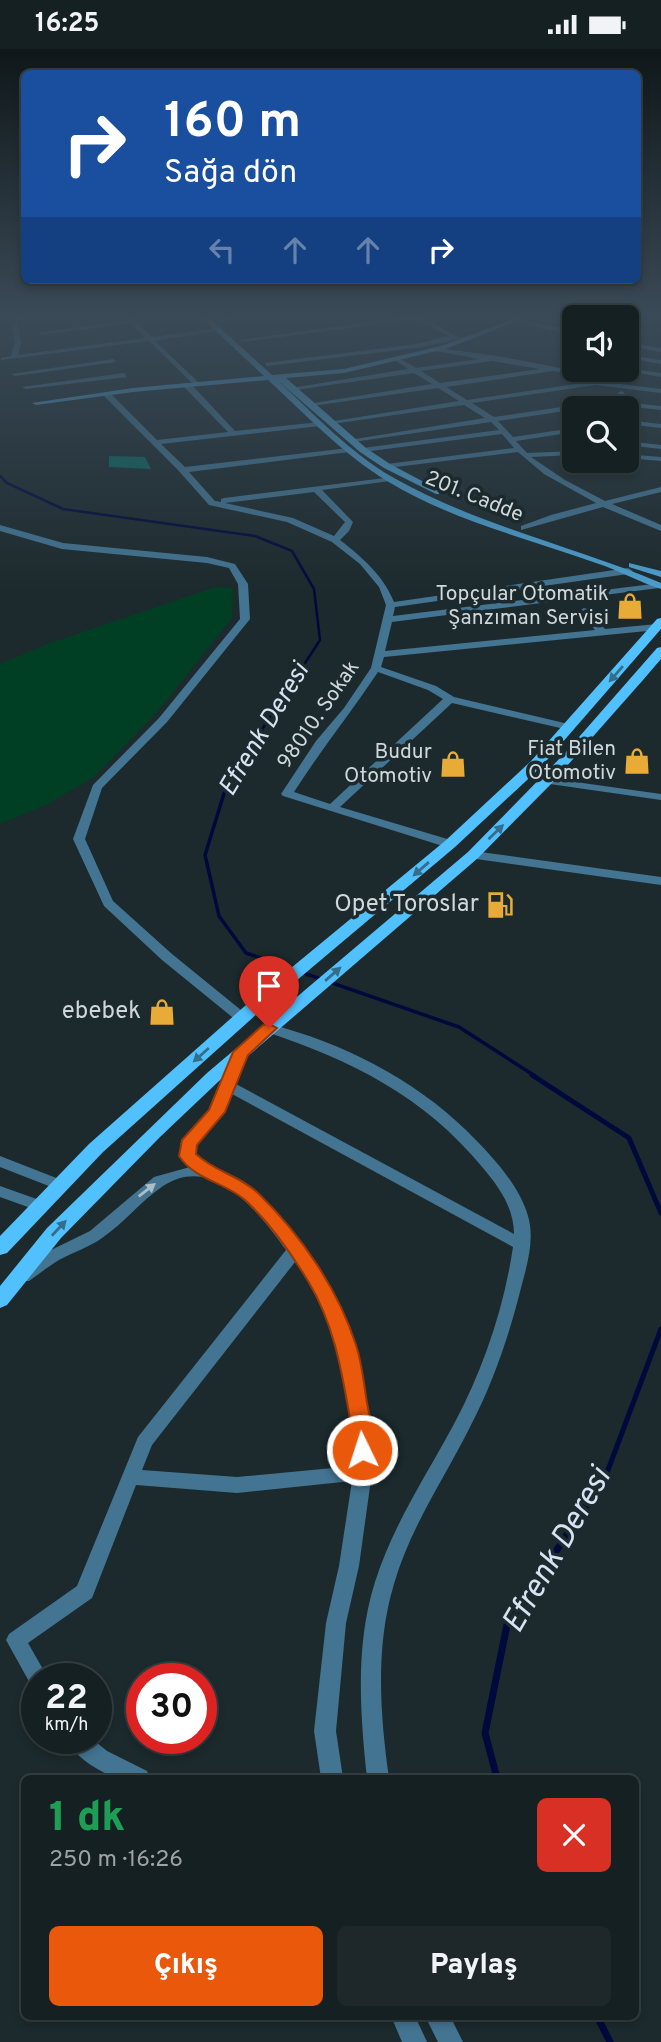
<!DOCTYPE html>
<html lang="tr">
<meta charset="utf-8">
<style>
:root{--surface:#152022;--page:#1e282a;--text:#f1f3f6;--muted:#9da3a5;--line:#343e40;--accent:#ea580c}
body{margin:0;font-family:Overpass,sans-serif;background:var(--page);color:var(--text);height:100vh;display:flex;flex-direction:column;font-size:26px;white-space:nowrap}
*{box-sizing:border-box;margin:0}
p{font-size:23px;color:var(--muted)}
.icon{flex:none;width:38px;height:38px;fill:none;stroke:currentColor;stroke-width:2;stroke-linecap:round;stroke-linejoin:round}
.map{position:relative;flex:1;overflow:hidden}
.side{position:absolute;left:21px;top:1726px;width:618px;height:245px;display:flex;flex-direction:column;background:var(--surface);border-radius:10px;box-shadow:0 4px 10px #0003,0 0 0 2px var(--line)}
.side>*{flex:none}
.guide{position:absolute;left:21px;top:21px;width:620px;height:214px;border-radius:10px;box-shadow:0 4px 10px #0003,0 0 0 2px var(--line);background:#1a4fa0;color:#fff;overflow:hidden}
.controls{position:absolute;left:562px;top:256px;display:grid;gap:14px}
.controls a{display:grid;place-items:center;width:77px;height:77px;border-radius:10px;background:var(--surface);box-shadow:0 4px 10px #0003,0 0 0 2px var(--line);font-size:35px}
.speed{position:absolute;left:21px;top:1614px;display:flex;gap:14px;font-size:35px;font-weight:700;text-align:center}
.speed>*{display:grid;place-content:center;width:91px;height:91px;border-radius:50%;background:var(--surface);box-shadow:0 4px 10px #0003,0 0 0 2px var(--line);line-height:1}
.speed small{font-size:18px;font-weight:400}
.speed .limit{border:10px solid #d22;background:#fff;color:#111}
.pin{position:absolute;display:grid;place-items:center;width:60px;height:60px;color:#fff;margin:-72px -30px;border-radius:50% 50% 50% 0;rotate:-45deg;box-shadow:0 0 7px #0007}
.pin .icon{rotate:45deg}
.me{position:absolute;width:77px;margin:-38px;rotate:356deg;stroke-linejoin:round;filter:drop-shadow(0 0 5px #0008)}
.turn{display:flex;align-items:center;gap:24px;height:147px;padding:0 28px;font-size:32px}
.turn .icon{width:91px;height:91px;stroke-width:2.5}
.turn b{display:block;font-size:49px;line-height:60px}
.lanes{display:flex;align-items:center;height:66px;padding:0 28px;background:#0003;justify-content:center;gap:35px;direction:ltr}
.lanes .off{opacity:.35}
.round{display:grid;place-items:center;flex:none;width:74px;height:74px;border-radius:10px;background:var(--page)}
.summary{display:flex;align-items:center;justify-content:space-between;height:119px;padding:0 28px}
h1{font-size:42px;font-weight:800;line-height:52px;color:#1e9e55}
.button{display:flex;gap:14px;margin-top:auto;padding:14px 28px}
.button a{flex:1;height:80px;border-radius:10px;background:var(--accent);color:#fff;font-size:28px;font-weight:800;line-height:80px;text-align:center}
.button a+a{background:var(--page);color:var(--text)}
.status{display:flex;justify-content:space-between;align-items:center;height:49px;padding:0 35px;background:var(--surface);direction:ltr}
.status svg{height:19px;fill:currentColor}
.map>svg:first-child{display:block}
.green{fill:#013f24}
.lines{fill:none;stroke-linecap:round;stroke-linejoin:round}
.stream-far3{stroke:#00093c;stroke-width:2.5}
.stream-far2{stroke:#00093c;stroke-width:3.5}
.stream-far1{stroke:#00093c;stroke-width:5}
.stream{stroke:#00093c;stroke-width:7}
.building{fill:#0b655d}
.street{fill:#437492;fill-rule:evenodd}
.secondary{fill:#4c9fcf;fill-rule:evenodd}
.primary{fill:#51c0fe;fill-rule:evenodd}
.oneway{fill:#346e8b}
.oneway2{fill:#abbec7}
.route{fill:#ea580c;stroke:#983908;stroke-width:2}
.labels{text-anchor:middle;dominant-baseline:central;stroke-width:7;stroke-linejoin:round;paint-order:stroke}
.far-street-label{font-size:21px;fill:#ced7d9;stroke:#1c2a2d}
.far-poi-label{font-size:21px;fill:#ced7d9;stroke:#1c2a2d;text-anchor:end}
.poi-label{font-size:24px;fill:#ced7d9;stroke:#1c2a2d;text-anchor:end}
.water-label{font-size:26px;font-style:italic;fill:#d9e2f3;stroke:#1c2a2d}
.near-water-label{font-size:32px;font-style:italic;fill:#d9e2f3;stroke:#1c2a2d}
</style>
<div class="status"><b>16:25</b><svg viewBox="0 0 49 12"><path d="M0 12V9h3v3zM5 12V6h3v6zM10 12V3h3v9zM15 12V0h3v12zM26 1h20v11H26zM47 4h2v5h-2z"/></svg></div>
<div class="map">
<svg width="661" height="1993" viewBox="0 0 661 1993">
<rect width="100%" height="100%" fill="#1c2a2d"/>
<!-- green -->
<polygon class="green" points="216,538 233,539 232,569 157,663 95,727 48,755 0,775 0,615 50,594"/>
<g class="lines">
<!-- stream-far3 -->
<polyline class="stream-far3" points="0,427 7,434 63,460 255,487 292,502 314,540 320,591 246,705"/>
<!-- stream-far2 -->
<polyline class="stream-far2" points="247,703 227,735 205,806 219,867 246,904 459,978 535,1027"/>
<!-- stream-far1 -->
<g class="stream-far1">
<polyline points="532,1026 629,1089 661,1164"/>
<polyline points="593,1447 605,1429 661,1280"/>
</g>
<!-- stream -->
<g class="stream">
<polyline points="497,1729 485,1684 507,1576 594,1445"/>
<polyline points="597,1967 610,1993"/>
</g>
</g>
<!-- building -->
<polygon class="building" points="109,407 145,408 151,420 109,418"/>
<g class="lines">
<!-- street -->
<g class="street">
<polygon points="11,267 42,267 18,272 21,294 18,306 145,289 131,274 40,286 37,284 127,271 124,267 131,267 152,288 219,279 222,281 155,292 198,333 195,337 149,292 1,311 1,309 11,307 15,294"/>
<polygon points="233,267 249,267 221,273 218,271"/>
<polygon points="410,267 421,267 461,290 416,299 267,317 265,314 416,295 448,287 417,270 242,293 239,291"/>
<polygon points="503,267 574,282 574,286 514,273"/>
<polygon points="637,267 646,267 626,276 626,271"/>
<polygon points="626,293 661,299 661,303 626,297"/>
<path d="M 438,299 L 497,307 L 603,327 L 599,329 L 553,322 L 446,338 L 467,351 L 596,332 L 661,340 L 661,344 L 596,336 L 472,354 L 494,368 L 622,349 L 618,344 L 622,342 L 634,354 L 661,357 L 661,361 L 634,358 L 626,370 L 628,356 L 625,353 L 498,372 L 513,388 L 574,379 L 574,383 L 516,392 L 527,404 L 574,402 L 574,406 L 531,408 L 565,431 L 605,452 L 661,438 L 661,443 L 612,455 L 661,476 L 661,482 L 603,458 L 521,481 L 521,477 L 551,466 L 596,454 L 544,425 L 518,403 L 387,419 L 383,417 L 387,415 L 514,399 L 502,385 L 363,403 L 359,401 L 363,399 L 499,381 L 491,373 L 353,393 L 349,391 L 485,369 L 464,356 L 332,375 L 328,373 L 459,352 L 438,339 L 312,357 L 308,355 L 432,335 L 414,324 L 295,341 L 291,339 L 408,320 L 395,311 L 397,308 L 416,319 L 479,310 L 436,302 ZM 492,312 L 540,320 L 440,334 L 421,322 Z"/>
<polygon points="634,307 661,311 661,315 632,310"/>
<polygon points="114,310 116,313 15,327 11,325"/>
<polygon points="626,319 661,324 661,328 617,320"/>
<polygon points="124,324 127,328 26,340 22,338"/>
<path d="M 184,334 L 190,334 L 235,382 L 320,373 L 324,375 L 320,377 L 161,395 L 185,418 L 349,399 L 353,401 L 349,403 L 189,423 L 215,452 L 221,453 L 221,450 L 224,449 L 393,428 L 394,430 L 390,432 L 322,441 L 353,473 L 349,482 L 340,491 C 363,509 383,526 394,553 L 628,519 L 633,522 L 628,525 L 395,558 L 393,567 L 661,534 L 659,539 L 392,573 L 385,602 L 595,581 L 579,562 L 584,559 L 587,560 L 605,580 L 657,575 L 661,577 L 660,580 L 657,581 L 384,608 L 381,618 L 436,637 L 454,648 L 573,676 L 574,678 L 569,681 L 452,654 L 340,758 L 454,792 L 454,798 L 446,798 L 283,747 L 281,745 L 316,692 L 344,659 L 371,619 L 386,556 L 379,538 L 360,515 L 332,493 L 287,473 L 209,456 L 178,421 L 103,346 L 110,344 L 157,391 L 228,383 L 184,338 ZM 314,443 L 345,473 L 334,487 L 293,469 L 225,454 ZM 378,623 L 428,641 L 443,650 L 330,755 L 294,743 C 320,702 351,664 378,623 Z"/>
<polygon points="626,371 661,375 661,379 626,375"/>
<polygon points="626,392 661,396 661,400 626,396"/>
<polygon points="626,405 661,408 661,412 626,409"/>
<polygon points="0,476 63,494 207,508 235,515 248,535 250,570 167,673 102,739 85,790 113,852 172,905 247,966 249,969 247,972 237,972 162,911 104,857 73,790 93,736 159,669 240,570 238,535 229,519 207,514 62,500 0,482"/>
<polygon points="547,729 661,745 661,751 543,734 543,730"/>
<polygon points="473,802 661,828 661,836 469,809 467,806 469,803"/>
<path d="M 269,975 C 341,993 414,1030 467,1082 C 490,1105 519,1135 528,1167 C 535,1191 527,1216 521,1239 C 509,1287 493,1334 470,1378 C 444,1430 410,1479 394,1535 C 375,1598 380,1665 389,1729 L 367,1729 C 360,1664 355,1596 375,1533 C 393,1476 426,1427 454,1375 C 483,1321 504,1259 513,1198 L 232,1045 L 222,1066 L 196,1096 L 196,1106 L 208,1118 L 224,1123 L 255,1142 L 279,1167 L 323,1227 L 356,1297 L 370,1378 L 372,1423 L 359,1517 L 346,1574 L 336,1682 L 343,1729 L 321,1729 L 314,1682 L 326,1574 L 339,1517 L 352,1432 L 237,1444 L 136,1436 L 92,1549 L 28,1594 L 48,1629 L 37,1629 L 37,1638 L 31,1636 L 6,1591 L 9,1585 L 77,1537 L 138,1388 L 286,1201 C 260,1165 214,1103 163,1137 C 141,1152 124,1174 102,1189 C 90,1198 73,1203 59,1211 C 49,1217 39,1225 29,1232 L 17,1232 L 15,1228 L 17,1224 L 47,1203 L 90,1182 L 154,1128 L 190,1118 L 180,1107 L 180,1095 L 210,1061 L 236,1000 L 246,1000 L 248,1003 L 236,1035 L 514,1185 C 514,1159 499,1138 483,1119 C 423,1046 352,1012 264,982 L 262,979 L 264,976 ZM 295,1213 C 311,1235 332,1272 339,1299 C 348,1337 352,1378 354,1417 L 237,1428 L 142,1421 L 152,1396 Z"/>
<polygon points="0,1107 64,1132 67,1136 64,1140 59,1141 0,1118"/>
<polygon points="0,1137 45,1153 47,1157 45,1161 39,1162 0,1148"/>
<path d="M 65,1689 L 91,1689 L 107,1702 L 147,1722 L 150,1729 C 139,1729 125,1731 115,1728 C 97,1722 73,1706 65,1689 Z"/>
<polygon points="391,1967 415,1967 427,1993 402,1993"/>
<polygon points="425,1967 450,1967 463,1993 438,1993"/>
</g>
<!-- secondary -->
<g class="secondary">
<path d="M 200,267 L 207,267 L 272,326 L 344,320 L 441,297 L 522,267 L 531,267 L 445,300 L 344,324 L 286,329 L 366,399 L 390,415 L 439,441 L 439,445 L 436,445 L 384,419 L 360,403 L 276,330 C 313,364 350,404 394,429 C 477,476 573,497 661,534 L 661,540 C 639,533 618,521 596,514 C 526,489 451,471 387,432 C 343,405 306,366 268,331 L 133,343 L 36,356 L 32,354 L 133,339 L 264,327 Z"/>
<polygon points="629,514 661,522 661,528 629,518"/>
</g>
<!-- primary -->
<g class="primary">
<polygon points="661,569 661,580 541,718 455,798 258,964 103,1103 7,1204 0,1206 0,1187 89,1095 246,956 445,792 531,712 657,570"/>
<polygon points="661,598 661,610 643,631 551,735 478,809 219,1032 160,1088 61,1189 7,1256 0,1259 0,1237 47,1179 207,1024 468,803 565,704 657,599"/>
</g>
</g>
<!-- one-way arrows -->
<defs><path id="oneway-solid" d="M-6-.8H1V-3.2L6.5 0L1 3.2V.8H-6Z" transform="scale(1.75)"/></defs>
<g class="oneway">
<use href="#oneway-solid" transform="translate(616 625) rotate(131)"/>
<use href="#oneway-solid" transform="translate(496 783) rotate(-44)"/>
<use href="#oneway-solid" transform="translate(421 820) rotate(139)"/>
<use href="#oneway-solid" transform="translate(333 925) rotate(-41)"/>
<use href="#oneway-solid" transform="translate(201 1006) rotate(138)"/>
<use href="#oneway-solid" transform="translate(59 1179) rotate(-47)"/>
</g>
<use class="oneway2" href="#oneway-solid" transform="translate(147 1141) rotate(-38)"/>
<!-- sky -->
<linearGradient id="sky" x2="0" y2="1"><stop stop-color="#0f1719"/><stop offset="0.49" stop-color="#3a4a57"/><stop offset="1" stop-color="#3a4a57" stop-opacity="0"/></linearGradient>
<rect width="661" height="546" fill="url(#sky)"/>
<!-- route -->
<path class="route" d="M 269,975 L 277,979 L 248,1006 L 225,1063 L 197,1096 L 196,1105 C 215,1123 241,1127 259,1145 C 301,1186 338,1240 356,1296 C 362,1314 364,1336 367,1354 C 370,1370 377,1392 369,1407 L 362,1409 L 355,1407 C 349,1395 351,1378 349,1364 C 341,1318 333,1273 308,1232 C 291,1204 269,1173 245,1151 C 224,1133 195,1131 179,1107 L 182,1091 L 209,1061 L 233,1003 L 263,976 Z"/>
<!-- icons -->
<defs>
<symbol id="shop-bare" viewBox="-9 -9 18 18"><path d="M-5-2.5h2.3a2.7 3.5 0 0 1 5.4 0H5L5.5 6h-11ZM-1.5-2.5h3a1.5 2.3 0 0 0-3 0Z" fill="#e8ab37" stroke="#1c2a2d" stroke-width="2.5" paint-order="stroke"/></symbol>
<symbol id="fuel-bare" viewBox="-9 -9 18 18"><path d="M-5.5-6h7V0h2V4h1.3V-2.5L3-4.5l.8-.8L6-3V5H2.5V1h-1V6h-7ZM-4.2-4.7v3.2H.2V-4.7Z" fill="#e8ab37" stroke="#1c2a2d" stroke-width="2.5" paint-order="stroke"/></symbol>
</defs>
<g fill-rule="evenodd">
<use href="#shop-bare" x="611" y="538" width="38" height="38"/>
<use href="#shop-bare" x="618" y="693" width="38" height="38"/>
<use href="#shop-bare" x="434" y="696" width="38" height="38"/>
<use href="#fuel-bare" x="481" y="837" width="38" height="38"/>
<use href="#shop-bare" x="143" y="944" width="38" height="38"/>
</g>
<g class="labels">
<!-- far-street labels -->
<g class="far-street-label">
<text transform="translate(474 448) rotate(22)">201. Cadde</text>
<text transform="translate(319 666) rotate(-55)">98010. Sokak</text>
</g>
<!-- far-poi labels -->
<g class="far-poi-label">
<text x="609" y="545">Topçular Otomatik<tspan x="609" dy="24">Şanzıman Servisi</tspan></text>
<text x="616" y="700">Fiat Bilen<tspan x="616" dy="24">Otomotiv</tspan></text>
<text x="432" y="703">Budur<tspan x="432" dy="24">Otomotiv</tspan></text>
</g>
<!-- poi labels -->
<g class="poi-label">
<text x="479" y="856">Opet Toroslar</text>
<text x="141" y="963">ebebek</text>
</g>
<!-- water labels -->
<g class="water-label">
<text transform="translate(265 681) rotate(-59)">Efrenk Deresi</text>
</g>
<!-- near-water labels -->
<g class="near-water-label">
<text transform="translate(558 1502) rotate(-60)">Efrenk Deresi</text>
</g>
</g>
</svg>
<div class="controls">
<a><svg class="icon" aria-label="sound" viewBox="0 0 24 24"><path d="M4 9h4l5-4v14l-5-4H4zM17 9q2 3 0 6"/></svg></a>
<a><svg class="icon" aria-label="search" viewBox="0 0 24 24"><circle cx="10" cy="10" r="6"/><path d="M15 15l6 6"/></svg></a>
</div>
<div class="speed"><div>22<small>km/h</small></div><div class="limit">30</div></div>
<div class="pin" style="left:269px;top:979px;background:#d93025"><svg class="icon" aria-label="arrive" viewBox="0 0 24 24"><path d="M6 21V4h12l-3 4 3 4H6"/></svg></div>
<svg class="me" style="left:362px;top:1401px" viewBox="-20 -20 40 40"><circle r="17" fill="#ea580c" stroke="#fff" stroke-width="3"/><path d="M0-11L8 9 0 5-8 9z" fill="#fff"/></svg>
<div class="guide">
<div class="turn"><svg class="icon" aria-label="right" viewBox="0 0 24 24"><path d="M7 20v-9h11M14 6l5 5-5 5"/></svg><div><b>160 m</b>Sağa dön</div></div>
<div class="lanes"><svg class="icon off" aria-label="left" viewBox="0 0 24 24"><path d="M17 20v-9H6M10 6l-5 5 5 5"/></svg><svg class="icon off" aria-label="ahead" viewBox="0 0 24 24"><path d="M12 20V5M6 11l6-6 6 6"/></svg><svg class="icon off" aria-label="ahead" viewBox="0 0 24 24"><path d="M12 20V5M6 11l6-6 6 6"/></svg><svg class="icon" aria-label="right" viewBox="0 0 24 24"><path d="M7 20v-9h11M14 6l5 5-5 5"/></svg></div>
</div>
<section class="side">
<div class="summary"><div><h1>1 dk</h1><p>250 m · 16:26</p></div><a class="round" style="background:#d93025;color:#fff"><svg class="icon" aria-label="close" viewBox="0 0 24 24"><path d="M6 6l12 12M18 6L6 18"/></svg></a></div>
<div class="button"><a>Çıkış</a><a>Paylaş</a></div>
</section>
</div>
